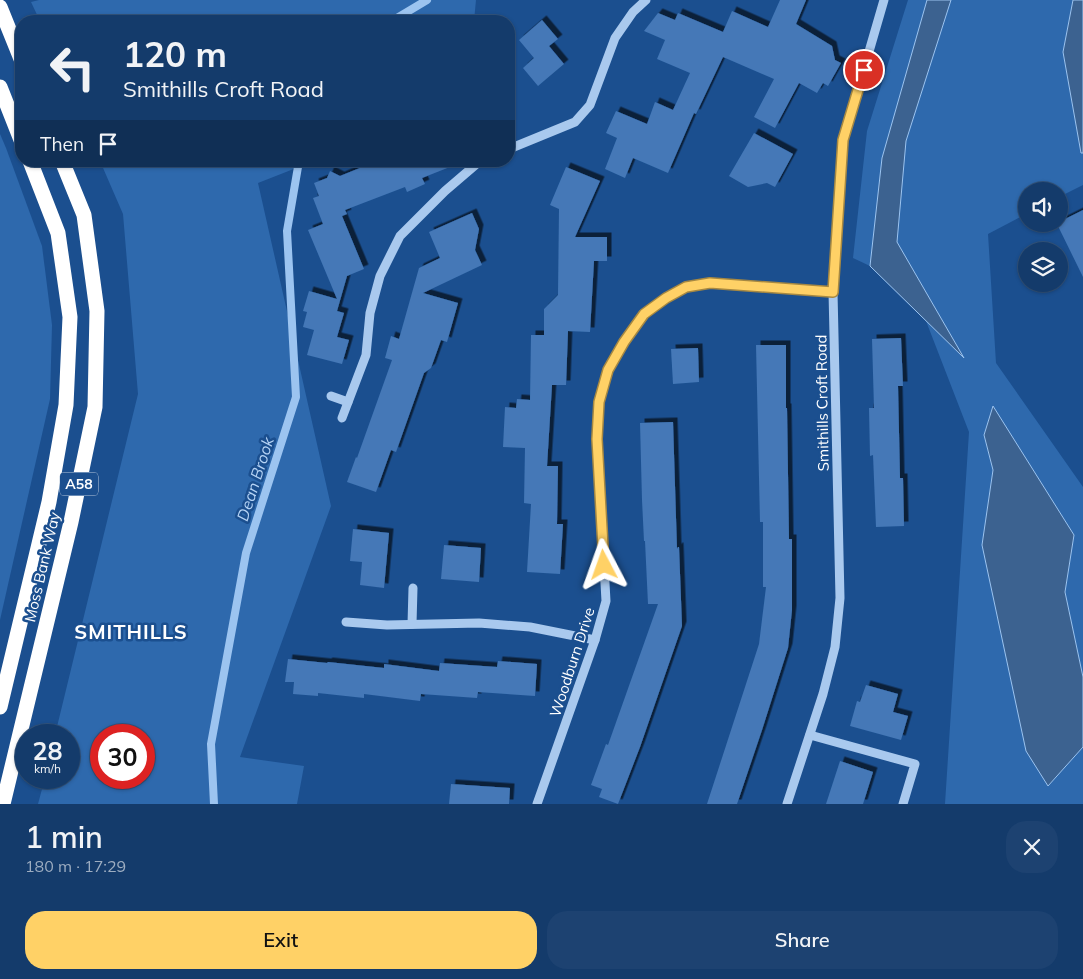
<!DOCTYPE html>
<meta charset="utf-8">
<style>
:root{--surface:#143b6b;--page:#1d4271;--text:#f1f3f6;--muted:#9dadc1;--line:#33557e;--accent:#ffd166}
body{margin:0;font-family:Mulish,sans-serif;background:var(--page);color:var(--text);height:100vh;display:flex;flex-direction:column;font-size:19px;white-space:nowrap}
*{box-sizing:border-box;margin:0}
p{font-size:16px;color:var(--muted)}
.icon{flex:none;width:28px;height:28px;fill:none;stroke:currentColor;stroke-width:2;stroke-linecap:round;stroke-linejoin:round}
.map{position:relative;height:804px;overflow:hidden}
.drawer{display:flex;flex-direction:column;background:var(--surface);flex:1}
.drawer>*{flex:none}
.hud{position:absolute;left:15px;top:15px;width:500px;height:152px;border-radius:20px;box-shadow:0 1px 4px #0004,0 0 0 1px var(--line);background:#143b6b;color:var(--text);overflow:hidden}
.buttons{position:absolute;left:1018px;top:182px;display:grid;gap:10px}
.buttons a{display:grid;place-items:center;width:50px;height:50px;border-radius:50%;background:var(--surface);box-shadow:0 1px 4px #0004,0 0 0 1px var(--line);font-size:25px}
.speed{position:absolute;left:15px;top:724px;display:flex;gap:10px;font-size:25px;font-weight:700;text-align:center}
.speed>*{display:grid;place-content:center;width:65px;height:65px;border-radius:50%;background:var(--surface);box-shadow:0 1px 4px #0004,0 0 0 1px var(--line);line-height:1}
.speed small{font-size:12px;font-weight:400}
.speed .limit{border:8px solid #d22;background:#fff;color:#111}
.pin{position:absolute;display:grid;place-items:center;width:42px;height:42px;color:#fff;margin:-21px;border:2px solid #fff;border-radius:50%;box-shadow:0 1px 5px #0007}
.me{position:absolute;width:55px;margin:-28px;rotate:356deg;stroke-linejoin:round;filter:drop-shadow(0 0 4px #0008)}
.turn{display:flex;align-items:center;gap:18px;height:105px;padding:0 25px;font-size:22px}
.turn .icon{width:65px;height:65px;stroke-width:2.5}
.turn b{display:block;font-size:35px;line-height:42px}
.then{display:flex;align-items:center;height:48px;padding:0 25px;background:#0003;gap:10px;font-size:19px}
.round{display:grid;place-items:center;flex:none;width:52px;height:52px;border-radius:20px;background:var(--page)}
.head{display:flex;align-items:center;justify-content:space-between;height:85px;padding:0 25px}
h1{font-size:30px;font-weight:600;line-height:38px}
.cta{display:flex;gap:10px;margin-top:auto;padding:10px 25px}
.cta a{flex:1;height:58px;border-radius:20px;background:var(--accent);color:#111;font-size:20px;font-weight:600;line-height:58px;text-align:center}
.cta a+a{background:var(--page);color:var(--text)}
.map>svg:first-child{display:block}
.green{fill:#2e69ad;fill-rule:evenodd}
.water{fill:#3c6290;stroke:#9cc4f0}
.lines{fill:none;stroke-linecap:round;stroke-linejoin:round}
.stream{stroke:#9cc4f0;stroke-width:8}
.building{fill:#4478b7;filter:url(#shadow)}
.minor{stroke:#a9c9ee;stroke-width:9}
.highway{stroke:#fff;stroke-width:15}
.route-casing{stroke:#a68842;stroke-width:12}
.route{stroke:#ffd166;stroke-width:9}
.labels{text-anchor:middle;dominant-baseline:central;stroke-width:5;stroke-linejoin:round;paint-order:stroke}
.shield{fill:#1b4f8f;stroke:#bbcadd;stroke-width:1}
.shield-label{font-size:14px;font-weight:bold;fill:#fff}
.street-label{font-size:15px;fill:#fff;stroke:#1b4f8f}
.water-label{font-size:16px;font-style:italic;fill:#b5d3f5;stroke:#1b4f8f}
.district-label{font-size:20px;font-weight:bold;letter-spacing:1px;fill:#fff;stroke:#1b4f8f}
</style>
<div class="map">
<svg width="1083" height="804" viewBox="0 0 1083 804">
<defs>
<filter id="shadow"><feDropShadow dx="4.5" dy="-4.5" stdDeviation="0" flood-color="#0009"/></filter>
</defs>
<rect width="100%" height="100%" fill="#1b4f8f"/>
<!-- green -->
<g class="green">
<polygon points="39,0 476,0 474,21 40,21 31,2"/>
<polygon points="908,0 1073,0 1063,52 1081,152 1083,153 1083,185 1059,197 1059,191 1026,191 1026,214 988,234 996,363 1083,487 1083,677 1065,592 1074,535 993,407 984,435 993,470 982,545 1048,786 1083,747 1083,804 945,804 969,432 926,321 870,266 853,258 867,131"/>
<polygon points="0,134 6,148 42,246 52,325 50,399 0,620"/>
<path d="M 100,161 L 314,161 L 258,183 L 331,506 L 240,757 L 304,766 L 297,804 L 38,804 L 45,778 L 69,778 L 69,735 L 55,735 L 138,394 L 123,214 ZM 101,735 L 144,735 L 144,778 L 101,778 Z"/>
</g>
<!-- water -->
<g class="water">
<polygon points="927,0 951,0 906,141 897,242 964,358 870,266 882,158"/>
<polygon points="1073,0 1083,0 1083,153 1081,153 1063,52"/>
<polygon points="993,406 1074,535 1065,592 1083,677 1083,747 1048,786 1026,751 982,545 993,470 984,435"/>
</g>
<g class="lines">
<!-- stream -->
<g class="stream">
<polyline points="392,21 427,0"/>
<polyline points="214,804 211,744 246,553 296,397 287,231 299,161"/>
</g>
</g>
<!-- building -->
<g class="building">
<polygon points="780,0 806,0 796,24 832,46 835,60 841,63 828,86 823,83 817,93 799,83 775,128 754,117 774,79 723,57 696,114 694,113 668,173 633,158 625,178 605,169 617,138 606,133 616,111 647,124 655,102 673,110 690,73 657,59 665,40 644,31 658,13 675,20 678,13 723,32 732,11 768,27"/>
<polygon points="542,20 558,39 549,46 564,64 538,86 523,68 534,58 519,40"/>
<polygon points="754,133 793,154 775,187 767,183 748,187 729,176"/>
<polygon points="377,161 460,161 460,163 422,178 425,184 407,192 405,187 345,210 347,214 342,216 364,269 347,276 337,311 344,313 337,337 349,340 342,364 307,355 314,330 303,327 307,312 303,311 309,291 337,299 308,230 323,224 313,198 319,196 314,183 327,178 330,171 340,176"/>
<polygon points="566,167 600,181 575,237 607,237 607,261 594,261 590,332 568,331 566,385 552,385 547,466 558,466 557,524 563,524 560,574 527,572 531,504 524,503 525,448 503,447 505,407 516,408 517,399 530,400 531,335 544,335 544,309 558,295 559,209 550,205"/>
<polygon points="1083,210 1083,277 1057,224 1059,224 1059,222"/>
<polygon points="472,213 479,229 475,250 482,265 423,293 458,303 447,342 441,340 431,368 424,373 396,452 391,450 376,492 347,482 356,457 357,458 392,360 385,358 391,336 399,339 419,268 440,258 429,232"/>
<polygon points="901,338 903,386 898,386 900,478 903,478 904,526 876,527 873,455 870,456 869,408 874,408 872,339"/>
<polygon points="756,345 786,345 786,408 787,408 789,539 792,539 792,610 788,648 762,730 737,804 707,804 759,644 766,587 763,587 763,522 760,522"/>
<polygon points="698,348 699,382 673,384 671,349"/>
<polygon points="673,422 676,518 677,549 678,547 679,547 682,626 640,747 618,804 599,797 602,789 591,785 606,744 608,745 658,604 648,604 645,541 644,541 642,500 640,423"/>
<polygon points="353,529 389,533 384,588 360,585 362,562 350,561"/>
<polygon points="444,545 481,548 479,582 441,579"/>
<polygon points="288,659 327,663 328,662 384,668 384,664 439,671 440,663 497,667 498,661 537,664 535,696 478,692 477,698 421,694 420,701 364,694 364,698 318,693 318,696 293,694 294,682 285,682"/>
<polygon points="866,685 898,694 893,712 908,716 901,740 850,726 857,701 860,702"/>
<polygon points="840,761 873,772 863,804 826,804"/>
<polygon points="451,784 510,788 509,804 449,804"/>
</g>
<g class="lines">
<!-- minor -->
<g class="minor">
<polyline points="509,149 575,122 590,105 615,38 633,12 646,0"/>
<polyline points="331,396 348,402"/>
<polyline points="342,418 366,355 370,313 380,276 400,236 445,191 480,161"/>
<polyline points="346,622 387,625 479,623 530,627 595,640"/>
<polyline points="412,624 413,588"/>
<polyline points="810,735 915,764 903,804"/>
<polyline points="537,804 595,640 606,601 597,439 599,402 608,370 623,342 644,314 665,298 686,287 710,283 833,292"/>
<polyline points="787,804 823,694 835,647 840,598 833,292 843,141 884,0"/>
</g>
<!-- highway -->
<g class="highway">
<polyline points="0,7 21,59"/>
<polyline points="0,87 21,140"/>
<polyline points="0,707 49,502 66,405 70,317 58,233 30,161"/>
<polyline points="3,804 71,522 95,407 97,311 84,215 62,161"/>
</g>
</g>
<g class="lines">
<defs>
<polyline id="route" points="604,565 597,439 599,402 608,370 624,342 644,314 666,298 686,287 710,283 833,292 843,140 864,70"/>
</defs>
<!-- route casing -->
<use href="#route" class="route-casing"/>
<!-- route -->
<use href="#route" class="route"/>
</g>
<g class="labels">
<!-- shield labels -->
<rect class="shield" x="60" y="472.5" width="38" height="23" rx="4"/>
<g class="shield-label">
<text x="79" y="484">A58</text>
</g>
<!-- street labels -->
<g class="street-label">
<text transform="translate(822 403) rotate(-91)">Smithills Croft Road</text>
<text transform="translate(42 567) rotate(-77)">Moss Bank Way</text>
<text transform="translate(572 662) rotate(-72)">Woodburn Drive</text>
</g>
<!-- water labels -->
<g class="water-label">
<text transform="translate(255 479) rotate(-72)">Dean Brook</text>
</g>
<!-- district labels -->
<g class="district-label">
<text x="131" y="631">SMITHILLS</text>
</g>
</g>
</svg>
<div class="buttons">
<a><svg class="icon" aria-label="sound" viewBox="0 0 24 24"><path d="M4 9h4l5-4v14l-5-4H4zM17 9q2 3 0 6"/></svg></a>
<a><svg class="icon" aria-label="layers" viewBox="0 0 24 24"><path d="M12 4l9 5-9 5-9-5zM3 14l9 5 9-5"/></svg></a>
</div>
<div class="speed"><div>28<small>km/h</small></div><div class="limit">30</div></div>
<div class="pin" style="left:864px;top:70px;background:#d93025"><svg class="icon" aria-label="arrive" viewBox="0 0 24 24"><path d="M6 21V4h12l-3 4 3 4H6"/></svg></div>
<svg class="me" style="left:604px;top:565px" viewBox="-20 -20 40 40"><path d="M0-17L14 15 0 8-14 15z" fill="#ffd166" stroke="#fff" stroke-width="4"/></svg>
<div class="hud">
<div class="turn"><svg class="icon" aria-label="left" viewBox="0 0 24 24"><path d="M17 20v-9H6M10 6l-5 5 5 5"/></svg><div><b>120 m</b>Smithills Croft Road</div></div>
<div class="then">Then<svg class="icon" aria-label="arrive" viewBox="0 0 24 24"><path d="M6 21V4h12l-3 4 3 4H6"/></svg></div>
</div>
</div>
<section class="drawer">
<div class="head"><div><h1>1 min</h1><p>180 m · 17:29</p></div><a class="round"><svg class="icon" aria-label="close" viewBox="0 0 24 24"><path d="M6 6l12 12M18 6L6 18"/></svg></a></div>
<div class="cta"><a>Exit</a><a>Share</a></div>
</section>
